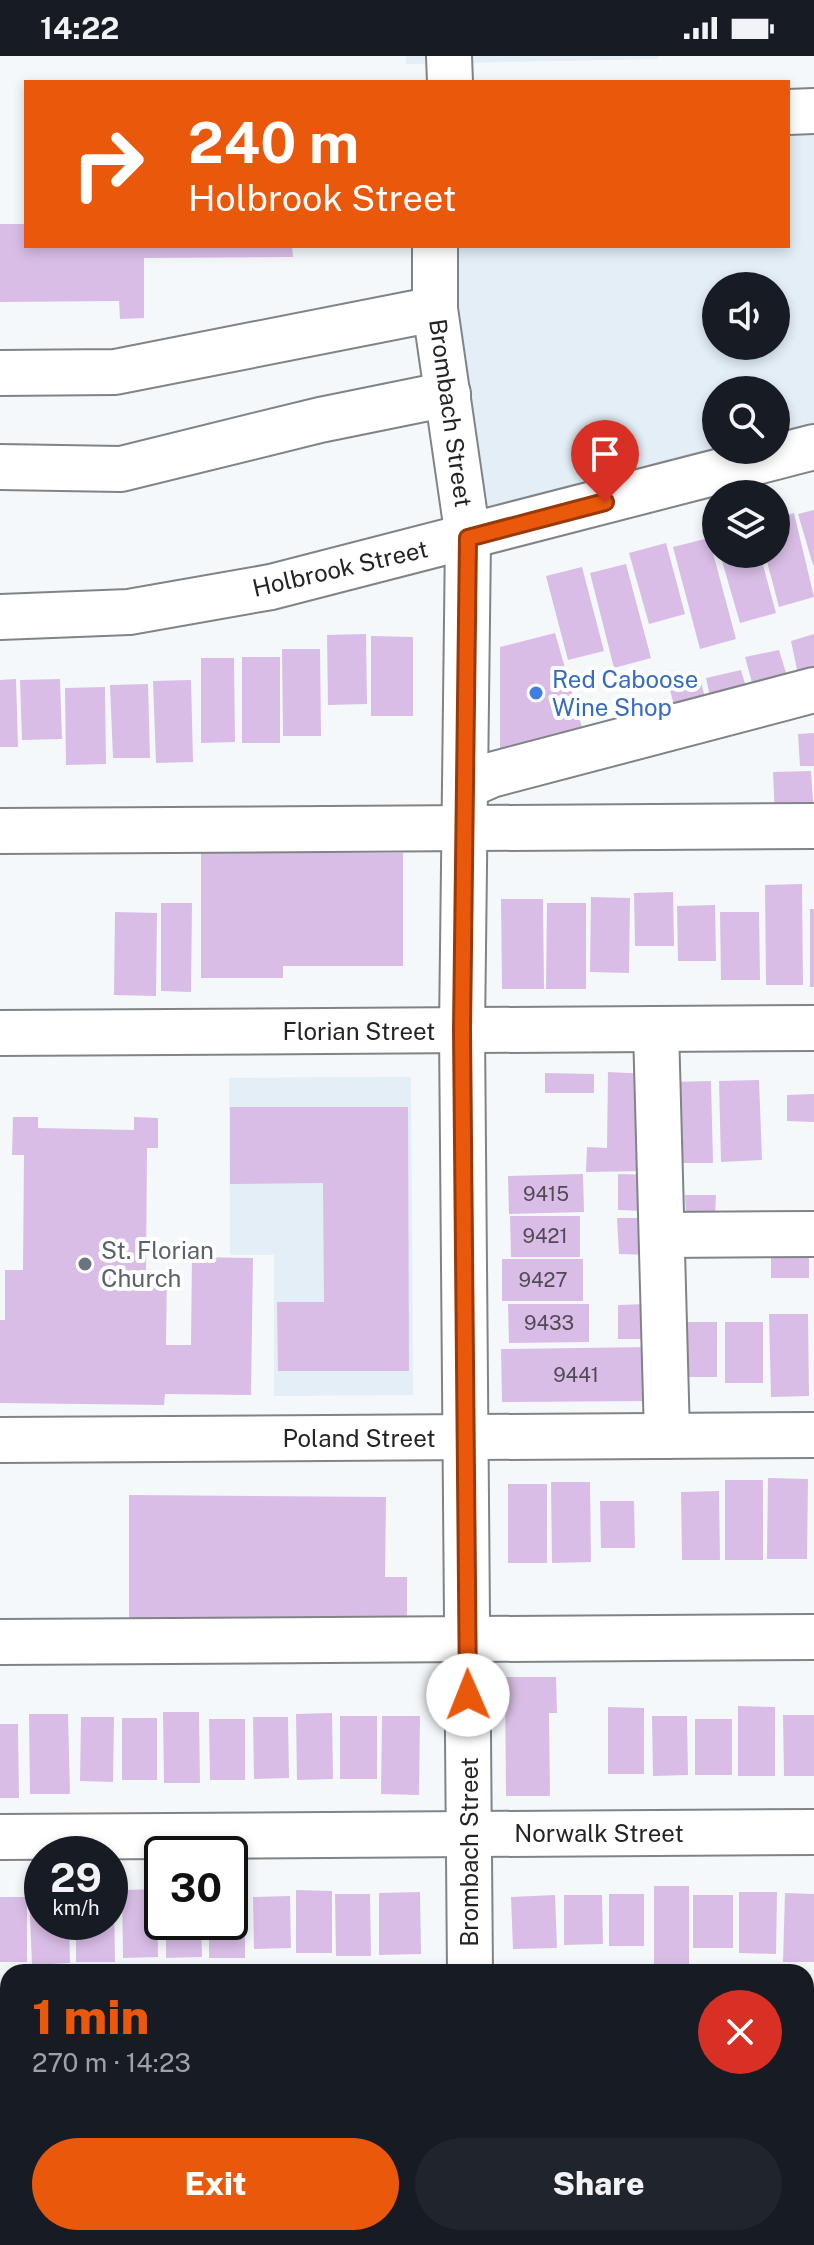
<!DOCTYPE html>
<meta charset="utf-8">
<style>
:root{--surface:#171b24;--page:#20242c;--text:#f1f3f6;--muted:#9ea1a6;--accent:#ea580c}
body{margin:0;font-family:"Public Sans",sans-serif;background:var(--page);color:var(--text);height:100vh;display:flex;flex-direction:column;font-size:30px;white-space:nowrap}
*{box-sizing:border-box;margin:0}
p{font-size:26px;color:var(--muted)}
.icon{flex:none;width:44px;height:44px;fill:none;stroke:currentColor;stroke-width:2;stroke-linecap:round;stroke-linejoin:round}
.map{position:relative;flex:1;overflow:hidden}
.panel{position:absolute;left:0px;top:1908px;width:814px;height:282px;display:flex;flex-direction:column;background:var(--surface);border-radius:24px 24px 0 0;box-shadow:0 4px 12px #0003}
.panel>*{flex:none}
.top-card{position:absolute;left:24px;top:24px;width:766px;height:168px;border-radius:0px;box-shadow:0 4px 12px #0003;background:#ea580c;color:#fff;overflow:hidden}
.fabs{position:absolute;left:702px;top:216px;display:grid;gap:16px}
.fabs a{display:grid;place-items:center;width:88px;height:88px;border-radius:50%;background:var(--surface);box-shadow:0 4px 12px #0003;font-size:40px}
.speed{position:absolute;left:24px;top:1780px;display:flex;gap:16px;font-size:40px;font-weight:700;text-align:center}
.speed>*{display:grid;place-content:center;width:104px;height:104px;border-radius:50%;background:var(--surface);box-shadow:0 4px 12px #0003;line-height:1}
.speed small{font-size:20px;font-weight:400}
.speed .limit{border:4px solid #111;border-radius:12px;background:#fff;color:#111}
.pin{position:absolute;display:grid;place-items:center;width:68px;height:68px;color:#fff;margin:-82px -34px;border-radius:50% 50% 50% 0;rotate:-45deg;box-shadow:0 0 8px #0007}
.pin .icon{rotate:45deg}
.me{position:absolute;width:88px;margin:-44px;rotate:359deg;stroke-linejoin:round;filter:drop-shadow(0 0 6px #0008)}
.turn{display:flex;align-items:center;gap:28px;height:168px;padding:0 32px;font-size:36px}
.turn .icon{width:104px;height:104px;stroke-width:2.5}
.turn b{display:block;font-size:56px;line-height:68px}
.round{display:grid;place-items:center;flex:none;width:84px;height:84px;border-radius:42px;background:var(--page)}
.overview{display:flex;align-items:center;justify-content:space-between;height:136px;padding:0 32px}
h1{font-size:48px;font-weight:800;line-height:60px;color:var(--accent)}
.button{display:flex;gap:16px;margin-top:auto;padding:16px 32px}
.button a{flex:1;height:92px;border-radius:48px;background:var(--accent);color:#fff;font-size:32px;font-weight:800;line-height:92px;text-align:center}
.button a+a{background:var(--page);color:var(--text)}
.status{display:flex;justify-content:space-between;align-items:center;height:56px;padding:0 40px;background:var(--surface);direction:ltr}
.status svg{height:22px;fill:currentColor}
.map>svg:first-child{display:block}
.built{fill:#e3eef6;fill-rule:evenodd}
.building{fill:#d9bde6}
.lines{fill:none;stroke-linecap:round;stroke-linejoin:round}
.minor-casing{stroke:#808487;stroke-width:48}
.minor{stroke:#fff;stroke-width:44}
.route-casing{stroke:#983908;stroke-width:20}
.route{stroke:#ea580c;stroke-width:14}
.shop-dot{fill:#3f7fe0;stroke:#fff;stroke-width:3}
.worship-dot{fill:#6b7280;stroke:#fff;stroke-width:3}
.labels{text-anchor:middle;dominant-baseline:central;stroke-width:8;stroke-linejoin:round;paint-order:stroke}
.number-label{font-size:20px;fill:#504a55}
.street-label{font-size:24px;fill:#232425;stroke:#fff}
.shop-label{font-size:24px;fill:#366cbe;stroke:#fff;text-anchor:start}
.worship-label{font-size:24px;fill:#5b616d;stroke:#fff;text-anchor:start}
</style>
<div class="status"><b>14:22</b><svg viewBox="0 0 49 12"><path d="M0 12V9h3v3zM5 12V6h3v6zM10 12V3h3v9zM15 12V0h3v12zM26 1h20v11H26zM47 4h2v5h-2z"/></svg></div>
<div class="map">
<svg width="814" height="2189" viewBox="0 0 814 2189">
<rect width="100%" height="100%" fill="#f4f8fb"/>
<!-- built -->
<g class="built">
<polygon points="406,0 658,0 658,3 406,8"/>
<path d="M 814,55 L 814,391 L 468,482 L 435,190 L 788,190 L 788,56 ZM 716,230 L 776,230 L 776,290 L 716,290 ZM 716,334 L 776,334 L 776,394 L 716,394 Z"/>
<polygon points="411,1021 413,1339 274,1340 274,1199 230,1199 229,1022"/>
</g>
<!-- building -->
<g class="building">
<polygon points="0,168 26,168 26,190 292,190 293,201 144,202 144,262 120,263 119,245 0,246"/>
<polygon points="814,454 814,509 813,509 798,458"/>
<polygon points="794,457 814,541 779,551 765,498 776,498 776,462"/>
<polygon points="709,482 736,583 700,593 673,491"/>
<polygon points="666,487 685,558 649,568 629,497"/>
<polygon points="720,498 760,498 776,557 740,567"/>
<polygon points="626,508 651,602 614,612 590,517"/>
<polygon points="582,511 604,595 568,604 546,520"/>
<polygon points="555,577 585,682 500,704 500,591"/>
<polygon points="366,578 367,648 328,649 327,579"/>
<polygon points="814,578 814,614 798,618 791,585"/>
<polygon points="371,580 413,581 413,660 371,660"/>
<polygon points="282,593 320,593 321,680 283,680"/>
<polygon points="779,594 790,630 755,638 745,601"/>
<rect x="242" y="601" width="38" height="86"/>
<polygon points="201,602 234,602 235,686 201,687"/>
<polygon points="741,614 749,641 712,650 706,622"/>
<polygon points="699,619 707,649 676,657 668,626"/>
<polygon points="16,623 18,691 0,691 0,624"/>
<polygon points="60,623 62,683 22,684 20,624"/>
<polygon points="191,624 193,706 156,707 153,625"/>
<polygon points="148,628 150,702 113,702 110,629"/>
<polygon points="105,631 106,708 66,709 65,632"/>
<polygon points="814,677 814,710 800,710 798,678"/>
<polygon points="811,715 814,760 775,761 773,716"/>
<polygon points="201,797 403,797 403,910 283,910 283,922 201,922"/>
<polygon points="802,828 803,929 766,929 765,829"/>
<polygon points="673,836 674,890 635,890 634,837"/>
<polygon points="591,841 630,842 629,917 590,916"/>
<polygon points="501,843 543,843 544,933 502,933"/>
<polygon points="161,847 192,847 191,936 161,935"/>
<polygon points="547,847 586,847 586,933 546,933"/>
<polygon points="715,849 716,905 678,905 677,850"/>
<rect x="810" y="853" width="4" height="78"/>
<polygon points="115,856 157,857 156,940 114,939"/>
<polygon points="720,856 759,856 760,924 721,924"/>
<polygon points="608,1016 647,1018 646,1115 586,1116 587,1091 607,1092"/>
<polygon points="545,1017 594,1018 594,1037 545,1037"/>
<polygon points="759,1024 762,1104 721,1106 719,1025"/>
<polygon points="711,1025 713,1107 673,1107 671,1026"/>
<polygon points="814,1038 814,1066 787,1065 787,1039"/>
<polygon points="230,1051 408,1051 409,1315 278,1315 277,1246 324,1246 323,1127 230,1128"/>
<polygon points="13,1061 38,1061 38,1072 134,1074 134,1061 158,1062 158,1092 147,1092 146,1218 167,1219 166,1289 191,1289 192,1201 253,1202 251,1339 165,1338 164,1349 0,1347 0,1264 5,1264 5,1214 23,1214 24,1099 12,1099"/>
<polygon points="583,1118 584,1156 509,1158 508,1120"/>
<polygon points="618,1118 648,1119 647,1155 618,1154"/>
<polygon points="685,1139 716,1139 715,1162 686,1161"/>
<polygon points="510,1160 580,1160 580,1201 511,1201"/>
<polygon points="617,1162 649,1162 648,1199 619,1198"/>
<rect x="771" y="1193" width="38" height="29"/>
<rect x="502" y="1203" width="81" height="42"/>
<polygon points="508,1248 589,1248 589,1286 509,1287"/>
<polygon points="648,1248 648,1283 618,1283 618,1249"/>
<polygon points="769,1258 808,1258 809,1340 771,1341"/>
<polygon points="675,1266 717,1266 717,1321 674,1321"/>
<rect x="725" y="1266" width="38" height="61"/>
<polygon points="650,1291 651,1345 502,1346 501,1293"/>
<polygon points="768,1422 808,1423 807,1503 767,1503"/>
<rect x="725" y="1424" width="38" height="80"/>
<polygon points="551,1426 590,1426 591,1506 552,1507"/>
<rect x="508" y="1428" width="39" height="79"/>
<polygon points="719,1435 720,1504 682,1504 681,1436"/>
<polygon points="129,1439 386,1441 385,1521 407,1521 407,1571 129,1569"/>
<polygon points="600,1445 634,1445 635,1492 601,1492"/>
<polygon points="505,1621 556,1621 557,1657 549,1657 550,1740 506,1740"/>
<polygon points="738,1650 775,1651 775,1720 738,1720"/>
<polygon points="608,1651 644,1652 644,1718 608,1718"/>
<polygon points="163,1656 199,1656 200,1727 164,1727"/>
<polygon points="332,1657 333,1723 297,1724 296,1658"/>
<polygon points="29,1658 68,1658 70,1738 30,1738"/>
<polygon points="783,1659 814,1659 814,1720 784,1720"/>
<rect x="340" y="1660" width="37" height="63"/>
<polygon points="382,1660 420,1660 419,1739 381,1738"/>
<polygon points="652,1660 687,1660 688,1719 653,1720"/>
<polygon points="81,1661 114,1661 113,1726 80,1725"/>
<polygon points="253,1661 288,1661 289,1722 254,1723"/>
<rect x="122" y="1662" width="35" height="62"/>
<polygon points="209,1663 245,1663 245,1724 210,1724"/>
<rect x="695" y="1663" width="37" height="56"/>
<polygon points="0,1668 18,1668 19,1742 0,1742"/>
<rect x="654" y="1830" width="35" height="78"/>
<polygon points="157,1833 158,1901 123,1902 122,1834"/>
<polygon points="296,1834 332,1835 332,1897 296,1897"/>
<polygon points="42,1835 42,1866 69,1866 70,1907 32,1909 29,1836"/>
<polygon points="420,1836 421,1898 379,1899 379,1837"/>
<polygon points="739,1836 777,1836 776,1898 739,1897"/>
<polygon points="785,1837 814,1838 814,1906 783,1906"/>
<polygon points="335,1838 370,1838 371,1900 336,1900"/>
<rect x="609" y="1838" width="35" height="52"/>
<polygon points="555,1839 557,1892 513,1893 511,1841"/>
<polygon points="564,1839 602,1839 603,1888 564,1889"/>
<rect x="693" y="1839" width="40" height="53"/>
<polygon points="290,1840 291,1892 254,1893 253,1841"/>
<rect x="0" y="1841" width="27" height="65"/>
<polygon points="110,1841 114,1841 115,1906 76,1906 76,1866 110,1866"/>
<polygon points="230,1841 245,1841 245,1902 209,1902 209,1866 230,1866"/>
<polygon points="166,1866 201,1866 202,1901 166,1902"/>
<rect x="806" y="2046" width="8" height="71"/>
<rect x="0" y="2050" width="8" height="78"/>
</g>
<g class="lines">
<defs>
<g id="minor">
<polyline points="449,0 450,26"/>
<polyline points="788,56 814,55"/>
<polyline points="435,190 435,253 468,482 462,974 470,1916"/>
<polyline points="0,317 115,316 435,253"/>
<polyline points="0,411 121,413 320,364 448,338"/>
<polyline points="0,561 129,556 271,531 814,391"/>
<polyline points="466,730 491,719 814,634"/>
<polyline points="0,775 814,770"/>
<polyline points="656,973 667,1380"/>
<polyline points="0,977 814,972"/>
<polyline points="662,1179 814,1178"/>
<polyline points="0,1384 814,1379"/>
<polyline points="0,1586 814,1581"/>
<polyline points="0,1781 814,1776"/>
<polyline points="806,1977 814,1977"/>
<polyline points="0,1982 8,1982"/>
<polyline points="806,2173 814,2173"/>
<polyline points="0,2177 8,2177"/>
<polyline points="472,2182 472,2189"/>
</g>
</defs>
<!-- minor casing -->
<use href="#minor" class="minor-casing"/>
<!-- minor -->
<use href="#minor" class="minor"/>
</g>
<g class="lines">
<defs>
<polyline id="route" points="468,1639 462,974 468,482 605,446"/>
</defs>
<!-- route casing -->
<use href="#route" class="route-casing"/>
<!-- route -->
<use href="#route" class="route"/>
</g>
<!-- markers -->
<circle class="shop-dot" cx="536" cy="637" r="8"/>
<circle class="worship-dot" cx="85" cy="1208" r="8"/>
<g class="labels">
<!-- number labels -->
<g class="number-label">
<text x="546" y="1138">9415</text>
<text x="545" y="1180">9421</text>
<text x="543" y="1224">9427</text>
<text x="549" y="1267">9433</text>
<text x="576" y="1319">9441</text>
</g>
<!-- street labels -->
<g class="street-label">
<text transform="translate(451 357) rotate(82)">Brombach Street</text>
<text transform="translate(340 512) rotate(-13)">Holbrook Street</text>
<text x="359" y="975">Florian Street</text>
<text x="359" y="1382">Poland Street</text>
<text x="599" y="1777">Norwalk Street</text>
<text transform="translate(469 1796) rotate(-90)">Brombach Street</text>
</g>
<!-- shop labels -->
<g class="shop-label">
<text x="552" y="623">Red Caboose<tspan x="552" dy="28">Wine Shop</tspan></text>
</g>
<!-- worship labels -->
<g class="worship-label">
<text x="101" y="1194">St. Florian<tspan x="101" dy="28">Church</tspan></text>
</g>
</g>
</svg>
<div class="fabs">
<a><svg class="icon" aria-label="sound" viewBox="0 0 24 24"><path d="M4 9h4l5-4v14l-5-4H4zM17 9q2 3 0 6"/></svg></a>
<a><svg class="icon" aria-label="search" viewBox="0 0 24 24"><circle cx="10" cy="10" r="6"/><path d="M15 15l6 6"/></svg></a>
<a><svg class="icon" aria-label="layers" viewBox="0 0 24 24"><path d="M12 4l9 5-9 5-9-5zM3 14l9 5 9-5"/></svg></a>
</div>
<div class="speed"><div>29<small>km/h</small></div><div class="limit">30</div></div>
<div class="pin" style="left:605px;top:446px;background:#d93025"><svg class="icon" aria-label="arrive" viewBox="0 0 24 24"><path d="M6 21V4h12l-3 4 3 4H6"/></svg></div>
<svg class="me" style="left:468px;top:1639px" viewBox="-20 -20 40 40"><circle r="19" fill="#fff"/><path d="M0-13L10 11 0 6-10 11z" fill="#ea580c"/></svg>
<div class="top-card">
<div class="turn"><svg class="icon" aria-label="right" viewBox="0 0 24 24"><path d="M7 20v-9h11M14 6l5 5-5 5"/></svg><div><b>240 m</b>Holbrook Street</div></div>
</div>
<section class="panel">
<div class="overview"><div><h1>1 min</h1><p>270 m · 14:23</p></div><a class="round" style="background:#d93025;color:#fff"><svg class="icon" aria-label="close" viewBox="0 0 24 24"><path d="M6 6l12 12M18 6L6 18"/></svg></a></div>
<div class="button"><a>Exit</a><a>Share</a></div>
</section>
</div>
